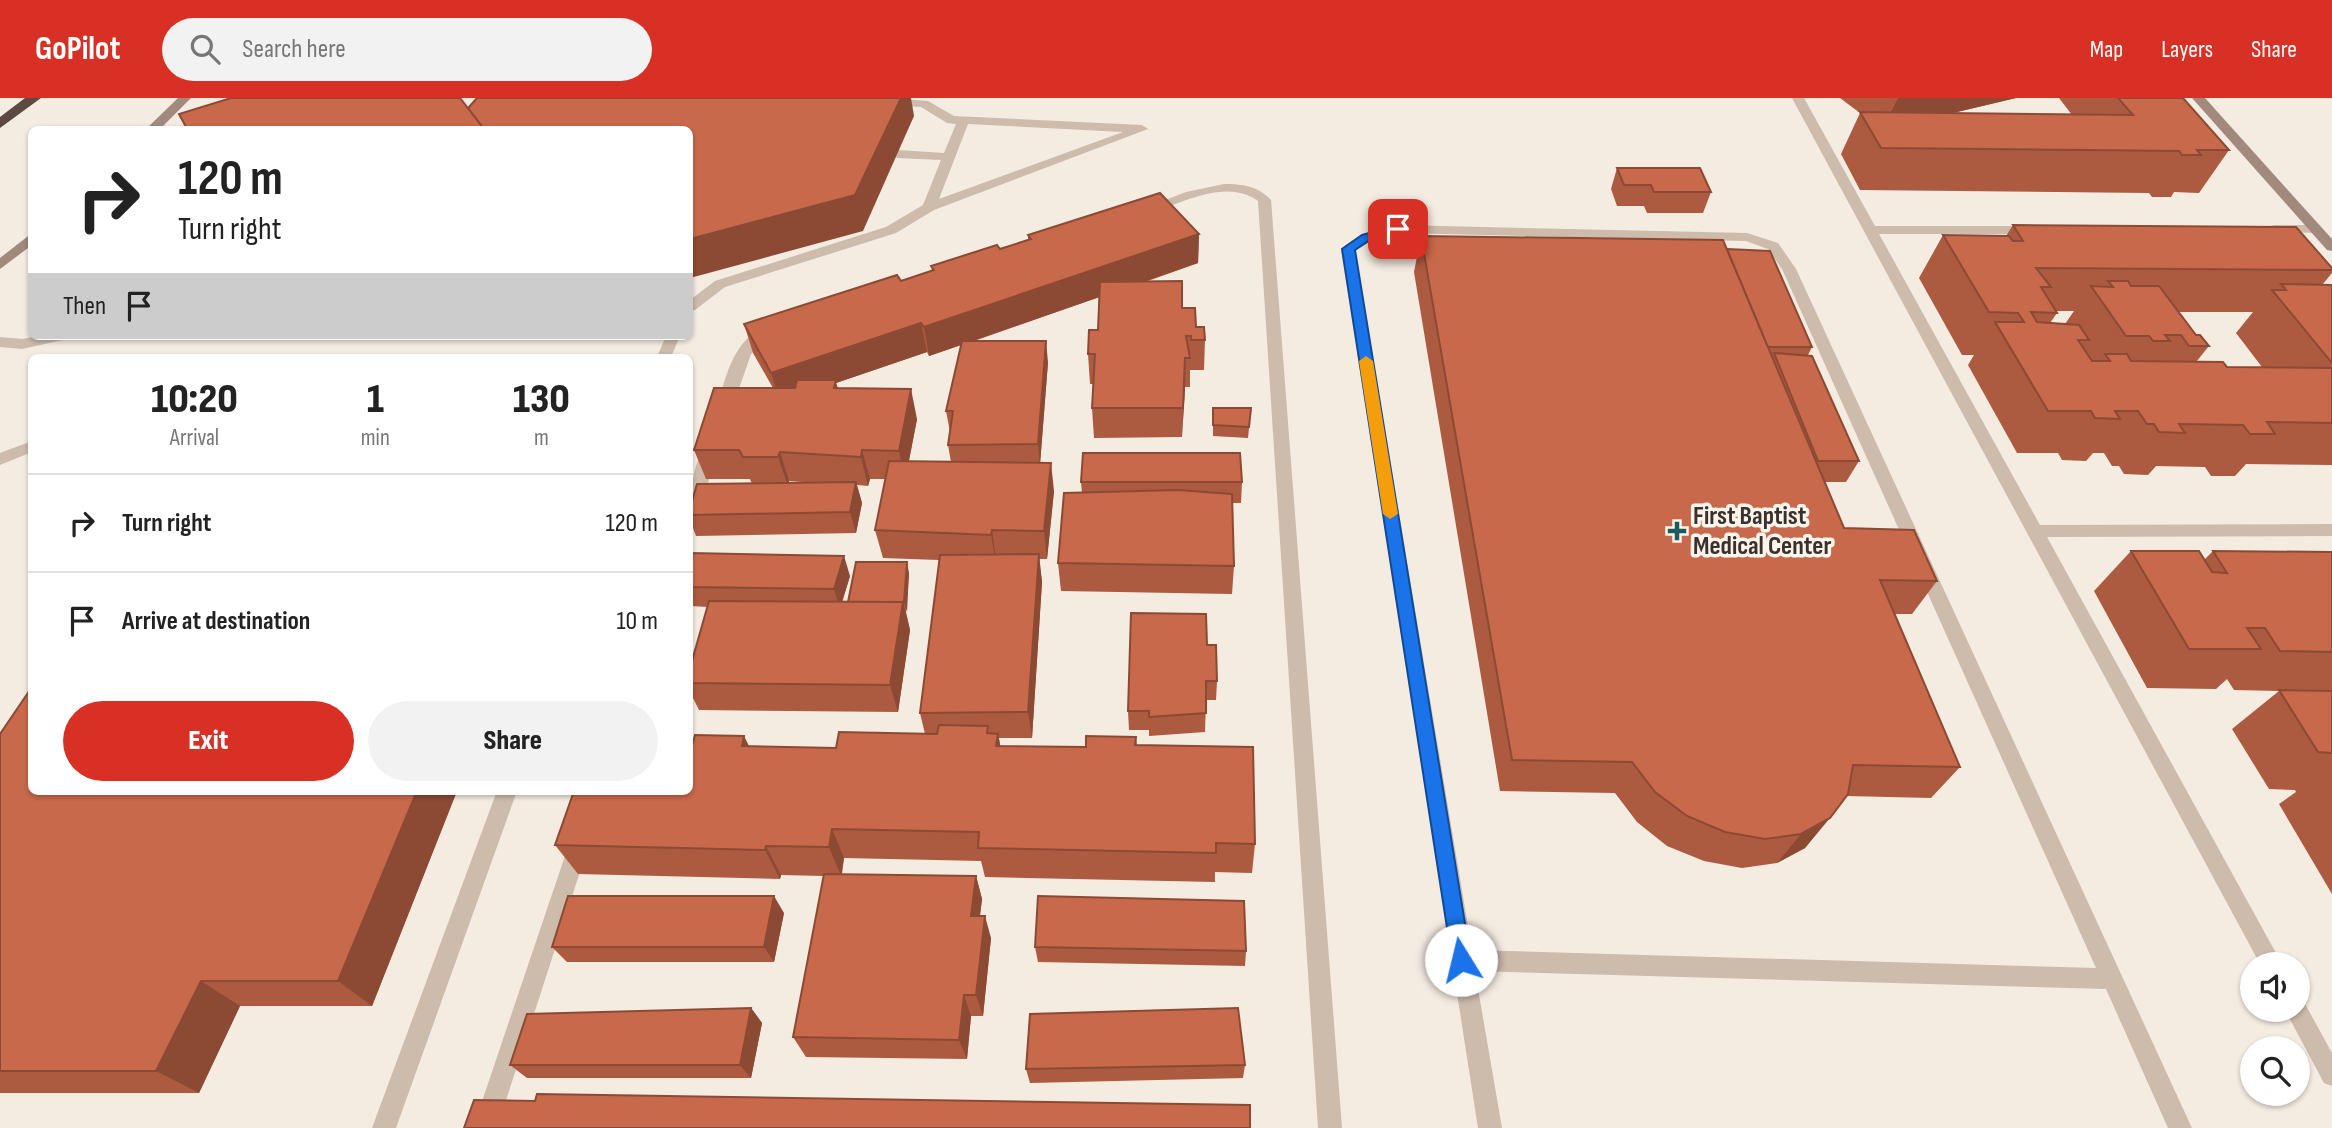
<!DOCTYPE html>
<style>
:root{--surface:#fff;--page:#f2f2f2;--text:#222;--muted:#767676;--line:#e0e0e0;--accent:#d93025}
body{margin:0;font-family:"Sofia Sans Condensed",sans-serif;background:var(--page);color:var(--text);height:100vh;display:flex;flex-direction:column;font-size:26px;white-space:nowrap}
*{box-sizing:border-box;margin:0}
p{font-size:23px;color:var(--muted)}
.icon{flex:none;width:38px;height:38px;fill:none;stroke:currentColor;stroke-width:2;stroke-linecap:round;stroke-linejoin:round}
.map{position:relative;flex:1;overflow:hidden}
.panel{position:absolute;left:28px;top:256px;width:665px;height:441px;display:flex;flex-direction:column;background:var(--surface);border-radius:10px;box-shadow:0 2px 5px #0004}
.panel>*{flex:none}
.hud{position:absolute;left:28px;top:28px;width:665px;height:214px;border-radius:10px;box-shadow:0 2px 5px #0004;background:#fff;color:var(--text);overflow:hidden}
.controls{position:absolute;left:2240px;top:854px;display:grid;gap:14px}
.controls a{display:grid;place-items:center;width:70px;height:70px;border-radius:50%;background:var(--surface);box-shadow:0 2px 5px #0004;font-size:35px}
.pin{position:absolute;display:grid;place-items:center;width:60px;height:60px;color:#fff;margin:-30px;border-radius:14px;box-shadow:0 4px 10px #0006}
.me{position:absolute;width:77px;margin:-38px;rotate:351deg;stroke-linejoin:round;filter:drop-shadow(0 0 5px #0008)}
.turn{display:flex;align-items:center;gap:24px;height:147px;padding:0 35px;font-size:32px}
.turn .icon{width:91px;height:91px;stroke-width:2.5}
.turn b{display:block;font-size:49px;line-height:60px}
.then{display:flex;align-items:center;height:66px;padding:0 35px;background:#0003;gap:14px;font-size:26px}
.eta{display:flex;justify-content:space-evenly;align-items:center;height:119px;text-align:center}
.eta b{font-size:42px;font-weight:800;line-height:49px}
.cta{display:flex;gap:14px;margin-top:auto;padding:14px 35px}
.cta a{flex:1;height:80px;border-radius:42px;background:var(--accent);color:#fff;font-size:28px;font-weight:800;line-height:80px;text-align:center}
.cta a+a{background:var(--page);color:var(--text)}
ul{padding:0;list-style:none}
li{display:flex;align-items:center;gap:21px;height:98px;padding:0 35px;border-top:2px solid var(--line)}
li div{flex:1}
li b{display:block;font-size:26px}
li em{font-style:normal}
header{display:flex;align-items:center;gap:42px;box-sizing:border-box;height:98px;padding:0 35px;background:var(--accent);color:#fff}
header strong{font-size:33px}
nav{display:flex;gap:38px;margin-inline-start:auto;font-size:24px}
.search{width:490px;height:63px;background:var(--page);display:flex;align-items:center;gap:18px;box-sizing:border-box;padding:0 24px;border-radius:38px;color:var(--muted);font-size:26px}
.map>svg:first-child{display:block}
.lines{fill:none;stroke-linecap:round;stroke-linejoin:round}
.lane{fill:#cdbbac;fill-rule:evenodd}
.secondary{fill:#a18a7d;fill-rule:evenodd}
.highway{fill:#5c4a42;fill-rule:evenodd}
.wall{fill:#ac5a40;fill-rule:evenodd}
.shaded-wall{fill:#8c4a34}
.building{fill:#c8694b;stroke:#8c4a34;stroke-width:2}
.route{fill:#1a73e8;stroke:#114b97;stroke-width:2}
.slow{fill:#f59e0b}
.poi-dot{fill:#1f5a5e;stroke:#fbf5ee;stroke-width:2.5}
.labels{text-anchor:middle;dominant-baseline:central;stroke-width:7;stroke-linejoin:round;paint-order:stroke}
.poi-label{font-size:26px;font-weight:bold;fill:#3b302b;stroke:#fbf5ee;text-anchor:start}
</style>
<header>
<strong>GoPilot</strong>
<div class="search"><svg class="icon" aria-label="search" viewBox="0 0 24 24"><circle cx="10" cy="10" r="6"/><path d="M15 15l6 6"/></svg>Search here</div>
<nav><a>Map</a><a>Layers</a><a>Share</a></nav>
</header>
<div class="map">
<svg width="2332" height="1030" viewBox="0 0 2332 1030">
<rect width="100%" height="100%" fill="#f4ebe1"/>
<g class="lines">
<!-- lane -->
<g class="lane">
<path d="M 890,0 L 928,3 L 954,18 L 1142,27 L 1148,31 L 934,112 L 896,135 L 725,189 L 695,212 L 690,213 L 690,202 L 715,183 L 886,129 L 923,107 L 941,62 L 897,60 L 891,56 L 897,52 L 944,55 L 956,26 L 947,25 L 921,9 L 886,7 L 886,1 ZM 968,26 L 1123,34 L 939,101 Z"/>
<polygon points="1792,0 1804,0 1875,128 2033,128 2040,132 2033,136 1879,136 2040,427 2332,426 2332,438 2047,439 2282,866 2260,866"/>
<path d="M 1224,86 C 1242,86 1258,88 1271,102 L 1342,1030 L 1318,1030 L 1258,103 C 1225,79 1180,107 1146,116 L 1139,112 L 1186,94 Z"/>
<path d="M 1398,127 L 1747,135 L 1778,145 L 1796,171 L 2192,1030 L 2168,1030 L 2106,891 L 1475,873 L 1502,1030 L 1478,1030 L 1341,151 L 1361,137 ZM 1399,135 L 1746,143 L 1768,151 L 1782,171 L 2096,870 L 1472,852 L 1355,153 L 1371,143 Z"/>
<polygon points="2275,127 2316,127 2323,131 2316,135 2270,134 2270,128"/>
<path d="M 769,228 L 776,233 L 751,256 L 732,311 L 729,315 L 719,315 L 716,311 C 726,280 733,238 769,228 Z"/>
<polygon points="38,238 69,238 67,241 22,251 0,249 0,239 22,241"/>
<polygon points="666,238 680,238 671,259 657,259"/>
<polygon points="32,343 32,354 0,367 0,355"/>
<path d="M 711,345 L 719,351 L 698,415 L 690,421 C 689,405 693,351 711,345 Z"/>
<polygon points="497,693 517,693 396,1030 372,1030"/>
<polygon points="579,737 586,740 589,746 497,1030 473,1030 569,746 572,740"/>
<polygon points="2298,902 2304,904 2332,955 2332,988 2324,985 2285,912 2298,912"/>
</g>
<!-- secondary -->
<g class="secondary">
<polygon points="178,0 191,0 159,32 145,32"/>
<polygon points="2192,0 2205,0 2332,141 2332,153 2327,152"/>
<polygon points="32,135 32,147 0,171 0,160"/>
</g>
<!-- highway -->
<polygon class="highway" points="25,0 41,0 0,30 0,19"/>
</g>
<!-- wall -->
<g class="wall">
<polygon points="1840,0 2016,0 1952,15 2072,17 2059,0 2183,0 2229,52 2199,95 2174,94 2171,99 2152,99 2149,95 1860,92 1841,56 1860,15"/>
<polygon points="1617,70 1711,94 1703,115 1647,115 1644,108 1617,108 1611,91"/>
<path d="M 2013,127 L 2332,170 L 2332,175 L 2322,187 L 2332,187 L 2332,367 L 2246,366 L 2235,378 L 2211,378 L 2205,369 L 2156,368 L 2148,377 L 2124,376 L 2119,368 L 2112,368 L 2104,355 L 2093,355 L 2086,363 L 2062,362 L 2058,355 L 2017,355 L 1968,267 L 1974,257 L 1962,257 L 1919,180 L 1943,137 L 2006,138 ZM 2056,213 L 2074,213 L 2065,226 L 2050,225 L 2057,215 ZM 2179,214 L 2253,214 L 2236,235 L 2262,269 L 2227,269 L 2196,264 L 2209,248 L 2196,237 Z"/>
<path d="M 1199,136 L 1198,165 L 1145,184 L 1182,210 L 1205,242 L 1204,272 L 1190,272 L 1190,289 L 1185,289 L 1182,339 L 1094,340 L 1092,310 L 1093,286 L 1090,286 L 1088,256 L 1098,232 L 1099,199 L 974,243 L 1048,264 L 1040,365 L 1054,393 L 1047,461 L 1039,461 L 1042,484 L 1032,640 L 999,640 L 1000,648 L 1086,649 L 1136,639 L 1137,647 L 1255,746 L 1252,775 L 1215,774 L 1215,784 L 985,779 L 981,763 L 844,760 L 842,776 L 976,778 L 982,801 L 980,818 L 991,840 L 983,918 L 971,918 L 967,961 L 806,959 L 793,939 L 824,778 L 781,777 L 780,781 L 578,776 L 555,747 L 744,638 L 749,649 L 836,650 L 925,636 L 920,615 L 939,462 L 883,460 L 875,432 L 885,381 L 870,381 L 868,388 L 857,387 L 862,405 L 856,435 L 696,438 L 690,422 L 690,410 L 752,386 L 750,381 L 706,381 L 694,352 L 773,290 L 753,255 L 744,226 L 901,183 L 932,173 L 931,168 L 1000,151 L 1028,142 L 1028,137 ZM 961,247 L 946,313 L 950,334 L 948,347 L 951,364 L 909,363 L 917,321 L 838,290 L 836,285 L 927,254 L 929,258 ZM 789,383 L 816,385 L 789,385 Z"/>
<polygon points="1421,138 1727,151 1812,249 1808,257 1859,363 1846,384 1824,384 1844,430 1937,483 1912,516 1895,516 1960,669 1931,700 1846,698 1805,750 1777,765 1742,770 1704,763 1667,748 1637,724 1615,695 1500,693 1414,174"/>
<polygon points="1213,310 1251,310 1248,340 1213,338"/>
<polygon points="1081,384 1242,384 1241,405 1232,405 1234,468 1232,496 1061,493 1058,465 1082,395"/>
<polygon points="2131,453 2205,461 2213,453 2332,454 2332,796 2279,706 2296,694 2295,692 2269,691 2232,631 2279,593 2234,592 2227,581 2216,591 2147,590 2094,493"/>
<polygon points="690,455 850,478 842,504 848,504 909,475 906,514 910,532 898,614 699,612 690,594 690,570 708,509 690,508"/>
<polygon points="1207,547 1217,583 1216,602 1206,602 1205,634 1149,638 1149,632 1129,632 1128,613"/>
<polygon points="0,636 32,693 457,693 372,908 240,908 199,995 0,995"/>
<polygon points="784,815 774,864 567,864 552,849"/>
<polygon points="1035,849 1246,853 1245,868 1038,864"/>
<polygon points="751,910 762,925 751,980 527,980 510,967"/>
<polygon points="1245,967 1243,980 1030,985 1026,971"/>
</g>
<!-- shaded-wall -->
<g class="shaded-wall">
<polygon points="901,0 911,0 914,18 863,133 690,180 690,141"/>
<polygon points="1898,0 2016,0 1882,32"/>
<polygon points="1199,136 1198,165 929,258 924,229"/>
<polygon points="921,225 927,254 836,285 844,312 780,304 771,275"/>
<polygon points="1046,243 1048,264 1040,367 1038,346"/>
<polygon points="1185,260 1185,289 1182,339 1183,310"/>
<polygon points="911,291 917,321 905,382 899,353"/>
<polygon points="862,352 870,381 868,388 861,359"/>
<polygon points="780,354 789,383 788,388 778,359"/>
<polygon points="1051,365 1054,393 1047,461 1044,433"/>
<polygon points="856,384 862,405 856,435 850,414"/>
<polygon points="992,432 996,461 996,465 991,437"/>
<polygon points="1039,456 1042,484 1032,640 1028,614"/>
<polygon points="844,458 850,478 840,511 834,491"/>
<polygon points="907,464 909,475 907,514 904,504"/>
<polygon points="903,504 910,532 898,614 890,587"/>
<polygon points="998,636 1004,667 996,648"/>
<polygon points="744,638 759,669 742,648"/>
<polygon points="417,693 457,693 372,908 338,883"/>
<polygon points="1830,720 1805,750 1777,765 1801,736"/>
<polygon points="832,731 844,760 841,778 829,749"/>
<polygon points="766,748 781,777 780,781 765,752"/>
<polygon points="976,778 982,801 977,840 971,818"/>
<polygon points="774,798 784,815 774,864 764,849"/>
<polygon points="985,818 991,840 983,918 976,897"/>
<polygon points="201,883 240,908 199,995 156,973"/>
<polygon points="964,897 971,918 967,961 959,942"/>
<polygon points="751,910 762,925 751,980 740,967"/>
</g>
<!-- building -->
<g class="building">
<polygon points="231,0 460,0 485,32 176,32 186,29 179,16"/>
<polygon points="477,0 901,0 855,97 690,141 690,32 485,32 468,10"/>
<polygon points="2118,0 2183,0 2229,52 2197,52 2201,57 2182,57 2179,53 1881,50 1860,14 2133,17"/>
<polygon points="1617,70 1700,70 1711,94 1654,94 1651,87 1624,87"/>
<polygon points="1160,95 1199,136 924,229 921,225 771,275 744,226 897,177 901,183 934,172 931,168 997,147 1000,151 1031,141 1028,137"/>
<polygon points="2013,127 2296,129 2332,170 2332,172 2036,170 2051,189 2041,189 2057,215 2031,214 2037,224 2079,227 2089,242 2078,242 2092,263 2110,263 2105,256 2127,256 2131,263 2223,264 2227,269 2332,270 2332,325 2267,324 2275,336 2250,336 2243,327 2179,326 2185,335 2159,334 2154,326 2147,326 2138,313 2115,313 2120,321 2095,320 2091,313 2048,313 1995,224 2024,224 2018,215 1989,214 1943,137 2009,138 2013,143 2023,143"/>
<polygon points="1421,138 1723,142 1844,430 1914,432 1937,483 1880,482 1960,669 1853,667 1848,696 1830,720 1801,736 1765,741 1725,734 1687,718 1655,694 1632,664 1512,662"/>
<polygon points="1727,151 1770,153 1812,249 1768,249"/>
<polygon points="1182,183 1182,210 1195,210 1196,229 1204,229 1205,242 1191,242 1191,238 1186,238 1190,260 1185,260 1183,310 1092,310 1095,256 1088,256 1089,232 1098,232 1100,184"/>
<polygon points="2108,183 2128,183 2131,188 2159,188 2196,237 2200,237 2209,248 2189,248 2181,237 2165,237 2170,243 2153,243 2149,238 2126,238 2091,188 2113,189"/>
<polygon points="2281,186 2332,187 2332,265 2272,192 2286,192"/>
<polygon points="962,243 1046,243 1038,346 948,347 953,313 946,313"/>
<polygon points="1774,255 1812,258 1859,363 1818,363"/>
<polygon points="797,282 836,282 834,290 911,291 899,353 862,352 861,359 780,354 778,359 743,359 739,352 694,352 714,290 795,290"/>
<polygon points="1213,310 1251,310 1249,329 1213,327"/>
<polygon points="1083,355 1240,355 1242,384 1081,384"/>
<polygon points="889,363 1051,365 1044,433 992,432 991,437 875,432"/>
<polygon points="856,384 850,414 690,417 690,410 697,386"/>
<polygon points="1178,392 1232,396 1234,468 1058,465 1064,395"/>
<polygon points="2131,453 2199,453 2212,474 2227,475 2213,453 2332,454 2332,554 2280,553 2265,530 2247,530 2261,551 2189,551"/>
<polygon points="690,455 844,458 834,491 690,489"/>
<polygon points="1039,456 1028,614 920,615 940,457"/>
<polygon points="856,464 907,464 904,504 848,504"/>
<polygon points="709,503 903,504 890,587 690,585 690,570"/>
<polygon points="1131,515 1206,516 1207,547 1216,547 1217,583 1206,583 1206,615 1149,619 1149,613 1128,613"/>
<polygon points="32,589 32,693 417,693 338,883 201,883 156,973 0,973 0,636"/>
<polygon points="2279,592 2332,593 2332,655 2318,654"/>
<polygon points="939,627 988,628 987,635 998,636 996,648 1086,649 1086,638 1136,639 1135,647 1253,649 1255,746 1216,745 1216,755 978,750 979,734 832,731 829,749 766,748 765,752 555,747 574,693 690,693 690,648 692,648 695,637 744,638 742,648 836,650 839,634 937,636"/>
<polygon points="824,776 976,778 971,818 985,818 976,897 964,897 959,942 793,939"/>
<polygon points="568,798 774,798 764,849 552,849"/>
<polygon points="1038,798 1244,803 1246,853 1035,849"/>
<polygon points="751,910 740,967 510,967 527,916"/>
<polygon points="1238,910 1245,967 1026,971 1030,916"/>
<polygon points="537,996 1250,1007 1250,1030 464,1030 474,1002 535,1003"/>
</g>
<!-- route -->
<polygon class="route" points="1398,127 1404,131 1402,133 1370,142 1355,152 1471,862 1468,869 1461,872 1455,869 1452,862 1342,151 1362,137"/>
<!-- slow -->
<polygon class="slow" points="1366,258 1373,263 1398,416 1390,421 1383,416 1359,263"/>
<!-- markers -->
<path class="poi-dot" d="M1673.5 422.5h7v7h7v7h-7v7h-7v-7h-7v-7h7z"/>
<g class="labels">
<!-- poi labels -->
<g class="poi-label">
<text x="1693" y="418">First Baptist<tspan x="1693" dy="30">Medical Center</tspan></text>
</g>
</g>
</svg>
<div class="controls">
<a><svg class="icon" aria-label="sound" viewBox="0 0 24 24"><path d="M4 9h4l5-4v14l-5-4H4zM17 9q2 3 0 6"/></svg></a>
<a><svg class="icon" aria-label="search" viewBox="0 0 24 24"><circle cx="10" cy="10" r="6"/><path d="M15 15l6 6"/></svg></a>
</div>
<div class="pin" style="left:1398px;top:131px;background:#d93025"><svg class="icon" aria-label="arrive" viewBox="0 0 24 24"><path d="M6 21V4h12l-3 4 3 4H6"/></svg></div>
<svg class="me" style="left:1461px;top:862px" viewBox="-20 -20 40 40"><circle r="19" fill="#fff"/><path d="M0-13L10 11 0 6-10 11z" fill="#1a73e8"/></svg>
<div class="hud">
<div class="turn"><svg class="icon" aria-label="right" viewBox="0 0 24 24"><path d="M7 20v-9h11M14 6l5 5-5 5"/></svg><div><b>120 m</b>Turn right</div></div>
<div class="then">Then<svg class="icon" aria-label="arrive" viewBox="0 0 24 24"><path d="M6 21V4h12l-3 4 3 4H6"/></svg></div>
</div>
<section class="panel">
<div class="eta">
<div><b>10:20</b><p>Arrival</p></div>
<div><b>1</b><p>min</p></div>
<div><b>130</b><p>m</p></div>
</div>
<ul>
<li><svg class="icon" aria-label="right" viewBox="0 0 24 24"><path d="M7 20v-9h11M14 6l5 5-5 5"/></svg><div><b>Turn right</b></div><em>120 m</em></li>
<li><svg class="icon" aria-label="arrive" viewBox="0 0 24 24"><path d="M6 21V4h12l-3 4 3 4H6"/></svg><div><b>Arrive at destination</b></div><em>10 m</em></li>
</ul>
<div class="cta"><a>Exit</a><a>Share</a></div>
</section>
</div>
